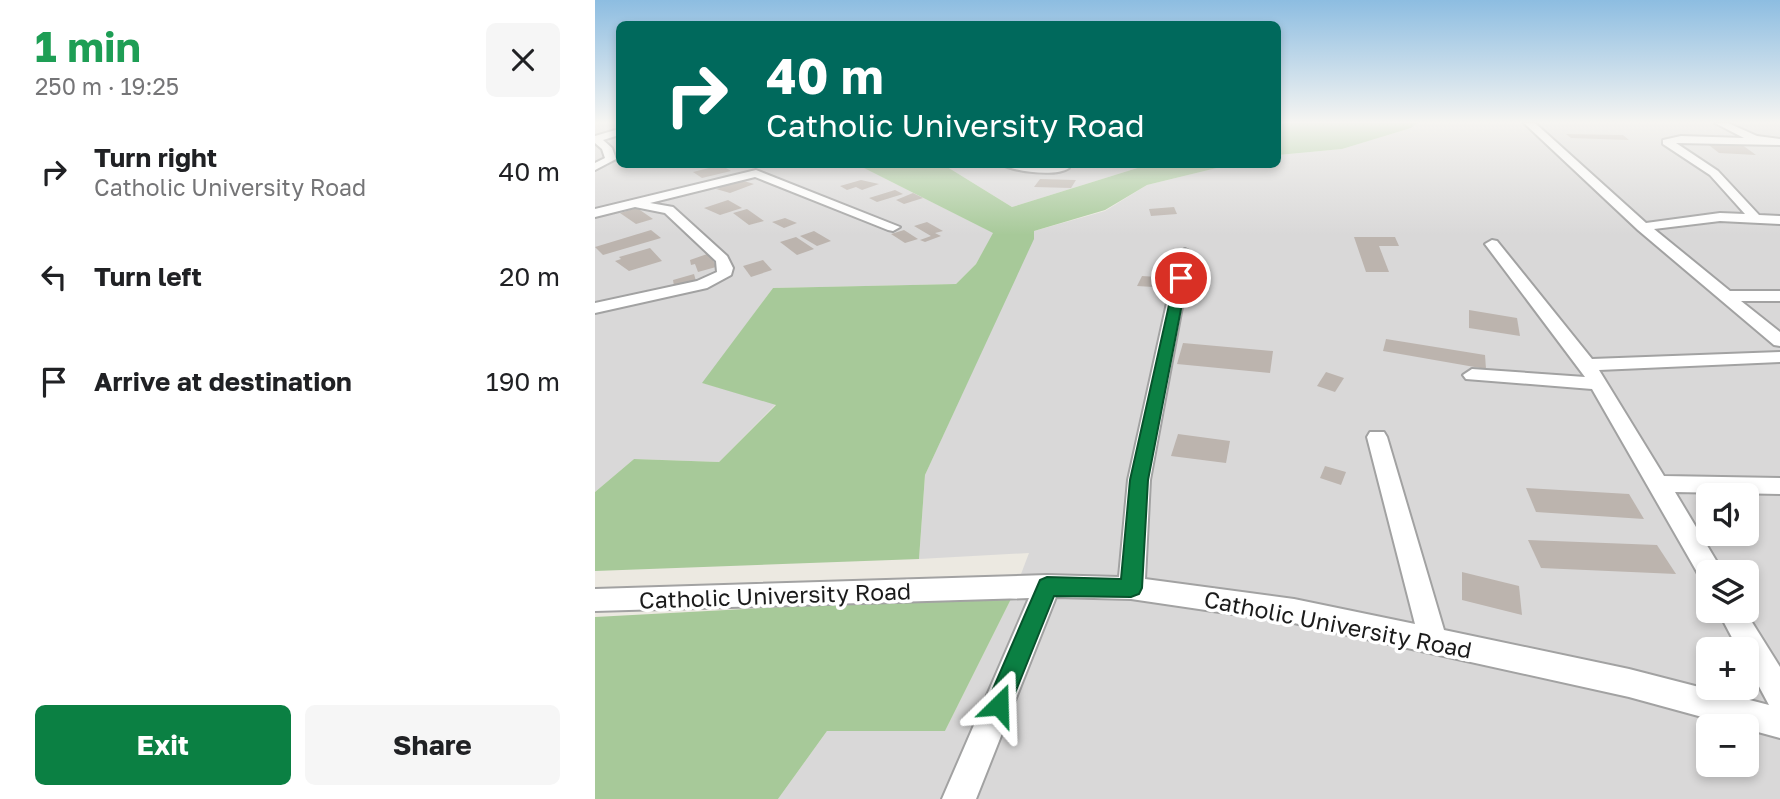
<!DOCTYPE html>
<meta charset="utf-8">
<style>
:root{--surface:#fff;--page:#f6f6f6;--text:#202124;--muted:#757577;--accent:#0b8043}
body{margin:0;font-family:"Golos Text",sans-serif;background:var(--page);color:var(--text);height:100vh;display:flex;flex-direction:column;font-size:26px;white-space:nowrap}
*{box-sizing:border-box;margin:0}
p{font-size:23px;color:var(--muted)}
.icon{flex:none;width:38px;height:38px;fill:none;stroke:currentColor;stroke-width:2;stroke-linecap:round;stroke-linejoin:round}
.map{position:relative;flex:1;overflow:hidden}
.drawer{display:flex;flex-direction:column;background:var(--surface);width:595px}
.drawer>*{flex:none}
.guide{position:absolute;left:21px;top:21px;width:665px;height:147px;border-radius:10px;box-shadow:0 4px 10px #0003;background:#00695c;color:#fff;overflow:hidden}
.fabs{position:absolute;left:1101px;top:483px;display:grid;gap:14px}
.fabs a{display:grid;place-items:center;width:63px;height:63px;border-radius:10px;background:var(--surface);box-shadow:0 4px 10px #0003;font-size:35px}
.pin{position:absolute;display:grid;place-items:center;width:60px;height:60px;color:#fff;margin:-30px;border:4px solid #fff;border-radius:50%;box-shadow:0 2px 7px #0007}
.me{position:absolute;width:77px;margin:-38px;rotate:22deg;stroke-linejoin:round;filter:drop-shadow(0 0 5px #0008)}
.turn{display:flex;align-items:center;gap:24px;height:147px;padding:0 35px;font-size:32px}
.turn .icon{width:91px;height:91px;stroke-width:2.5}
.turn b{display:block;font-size:49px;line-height:60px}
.round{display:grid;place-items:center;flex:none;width:74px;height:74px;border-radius:10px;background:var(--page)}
.headline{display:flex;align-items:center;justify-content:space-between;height:119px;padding:0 35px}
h1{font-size:42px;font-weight:700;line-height:52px;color:#1e9e55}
.button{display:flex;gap:14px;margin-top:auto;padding:14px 35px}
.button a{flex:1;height:80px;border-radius:10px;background:var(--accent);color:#fff;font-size:28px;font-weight:700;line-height:80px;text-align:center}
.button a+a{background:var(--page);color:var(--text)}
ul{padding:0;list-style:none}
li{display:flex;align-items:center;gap:21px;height:105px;padding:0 35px}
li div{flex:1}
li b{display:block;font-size:26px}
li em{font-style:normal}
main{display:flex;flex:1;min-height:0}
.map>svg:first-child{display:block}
.residential{fill:#d9d8d8;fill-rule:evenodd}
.forest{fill:#a7c999}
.building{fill:#bcb4ae}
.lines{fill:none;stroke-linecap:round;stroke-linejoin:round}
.street-casing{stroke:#a2a2a2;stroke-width:4}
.street{fill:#fff;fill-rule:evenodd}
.route{fill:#0b8043;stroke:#07532c;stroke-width:2}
.labels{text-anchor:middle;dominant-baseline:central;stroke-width:7;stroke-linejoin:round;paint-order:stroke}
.near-street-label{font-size:23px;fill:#1b1b1b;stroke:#fff}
</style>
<main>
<section class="drawer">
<div class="headline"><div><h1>1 min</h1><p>250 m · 19:25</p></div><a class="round"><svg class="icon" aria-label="close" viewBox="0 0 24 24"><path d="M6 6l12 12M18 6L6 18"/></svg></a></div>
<ul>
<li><svg class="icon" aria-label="right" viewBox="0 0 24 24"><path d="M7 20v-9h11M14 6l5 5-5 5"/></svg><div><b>Turn right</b><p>Catholic University Road</p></div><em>40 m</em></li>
<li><svg class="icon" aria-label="left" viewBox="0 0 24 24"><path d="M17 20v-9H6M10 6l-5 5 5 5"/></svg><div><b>Turn left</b></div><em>20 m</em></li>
<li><svg class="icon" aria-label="arrive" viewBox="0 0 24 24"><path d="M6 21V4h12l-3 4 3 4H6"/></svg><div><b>Arrive at destination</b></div><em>190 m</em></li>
</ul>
<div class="button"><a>Exit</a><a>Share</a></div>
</section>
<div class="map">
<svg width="1185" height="799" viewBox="0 0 1185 799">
<rect width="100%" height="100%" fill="#ece9e1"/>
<!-- residential -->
<g class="residential">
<polygon points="0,123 24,123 24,164 263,165 399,233 381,264 361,284 178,288 108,383 181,404 124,462 39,459 0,492"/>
<path d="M 822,123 L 1185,123 L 1185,799 L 183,799 L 232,731 L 350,731 L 418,595 L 434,553 L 324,559 L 330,475 L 438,239 L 439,231 L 510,211 L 552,185 L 634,165 L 682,164 L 683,155 L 747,149 L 816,128 ZM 1113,495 L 1152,495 L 1152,534 L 1113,534 ZM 1113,572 L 1152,572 L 1152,611 L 1113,611 ZM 1113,649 L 1152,649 L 1152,688 L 1113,688 ZM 1113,726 L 1152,726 L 1152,765 L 1113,765 Z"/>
<polygon points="349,165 552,165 417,207"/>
</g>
<!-- forest -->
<g class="forest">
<polygon points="690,123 822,123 816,128 747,149 683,155 683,125"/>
<polygon points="263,165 349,165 417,207 552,165 634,165 552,185 510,210 439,231 439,239 330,475 324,559 0,571 0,492 39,459 124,462 181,405 107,383 178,288 361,284 381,264 398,233"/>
<polygon points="418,595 350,731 232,731 183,799 0,799 0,617"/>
</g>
<!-- building -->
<g class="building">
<polygon points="971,134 1028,135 1034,140 976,138"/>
<polygon points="1110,142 1146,144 1161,155 1124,153"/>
<polygon points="126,165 136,171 107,178 98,172"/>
<polygon points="142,179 159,184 135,193 121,189 125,188 120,185"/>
<polygon points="445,179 481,180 476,188 439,187"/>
<polygon points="266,180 284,184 267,190 261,187 252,190 245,186"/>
<polygon points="300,190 308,194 282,202 274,198"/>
<polygon points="318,193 328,198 309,204 301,200"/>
<polygon points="133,200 147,208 125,215 109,208"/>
<polygon points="579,207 582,214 556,216 554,209"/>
<polygon points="42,208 58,219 41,224 25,213"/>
<polygon points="152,209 169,221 154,225 138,213"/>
<polygon points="190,218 202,223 189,228 177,222"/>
<polygon points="332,222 348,231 340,233 346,236 330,242 325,240 336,236 319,226"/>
<polygon points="56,230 66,238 8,255 0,247"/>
<polygon points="309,230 323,239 310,243 296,234"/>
<polygon points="219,231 236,241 222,246 205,236"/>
<polygon points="201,237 219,249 202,255 185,242"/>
<polygon points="759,237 800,237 804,246 784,246 794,272 771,272"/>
<polygon points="55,248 67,261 34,271 20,261 26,259 24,257"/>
<polygon points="115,253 121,267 103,272 100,264 96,265 95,260"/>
<polygon points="168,260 177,270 156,277 148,266"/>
<polygon points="99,274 101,281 79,286 78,280"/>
<polygon points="547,276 578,278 574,288 542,286"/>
<polygon points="874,310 922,318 925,336 874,328"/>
<polygon points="791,339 890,355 891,369 788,351"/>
<polygon points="588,343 678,351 675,373 582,364"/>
<polygon points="731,372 749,378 740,392 722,386"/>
<polygon points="583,434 635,441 631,463 576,456"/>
<polygon points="730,466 751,472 746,485 725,478"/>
<polygon points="931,488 1034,494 1049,519 941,512"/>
<polygon points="933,540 1062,545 1081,574 946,568"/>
<polygon points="867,572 924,586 927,615 867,600"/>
</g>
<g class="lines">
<defs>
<g id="street">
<polygon points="929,123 940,123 1051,223 1125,213 1150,214 1115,175 1068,144 1068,140 1086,136 1149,138 1120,123 1133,123 1162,136 1185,139 1185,145 1081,143 1123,171 1164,215 1185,216 1185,224 1125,221 1059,229 1135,291 1185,291 1185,301 1146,301 1185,332 1185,346 1179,345 1043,230"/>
<polygon points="24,129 24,135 8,140 17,148 21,159 0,170 0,163 10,158 7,149 0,143 0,136"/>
<path d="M 406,164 L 469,165 L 474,168 C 461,177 420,172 406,164 Z"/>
<polygon points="161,170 305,227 298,231 293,230 160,177 55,203 78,207 132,256 138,268 136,275 112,288 0,313 0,303 102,281 122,272 121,261 70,213 40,207 0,217 0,209"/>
<polygon points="897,240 902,241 997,359 1185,352 1185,362 1004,370 1069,476 1185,478 1185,494 1080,492 1128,572 1113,572 1113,582 1106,579 997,389 871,379 868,375 877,369 990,377 890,244"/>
<polygon points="590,249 597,253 555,480 550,579 699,599 820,624 772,437 775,432 789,432 792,437 849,630 1034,669 1174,705 1152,664 1152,649 1143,649 1123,611 1150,611 1185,667 1185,738 1152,729 1152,726 1140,726 1034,697 699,623 536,599 461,597 381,799 347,799 434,598 0,611 0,589 452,575 524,577 533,480 583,253"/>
</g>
</defs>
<!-- street casing -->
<use href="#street" class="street-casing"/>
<!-- street -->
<use href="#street" class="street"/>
</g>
<!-- sky -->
<linearGradient id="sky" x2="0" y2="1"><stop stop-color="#8dbde1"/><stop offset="0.52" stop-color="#f6f5f2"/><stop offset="1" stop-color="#f6f5f2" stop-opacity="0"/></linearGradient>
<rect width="1185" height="235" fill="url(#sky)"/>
<!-- route -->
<polygon class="route" points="586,274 592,278 553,480 547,588 544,594 536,597 459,596 412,713 404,717 395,713 391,705 445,580 452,577 526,579 535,480 580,278"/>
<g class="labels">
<!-- near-street labels -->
<g class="near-street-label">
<text transform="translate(180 595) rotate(-2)">Catholic University Road</text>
<text transform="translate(743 624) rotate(11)">Catholic University Road</text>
</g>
</g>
</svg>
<div class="fabs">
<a><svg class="icon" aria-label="sound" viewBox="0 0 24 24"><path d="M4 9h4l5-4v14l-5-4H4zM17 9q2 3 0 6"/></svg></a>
<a><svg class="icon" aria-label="layers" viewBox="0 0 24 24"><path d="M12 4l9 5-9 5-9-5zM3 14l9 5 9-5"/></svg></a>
<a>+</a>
<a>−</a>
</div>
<div class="pin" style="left:586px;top:278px;background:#d93025"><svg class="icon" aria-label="arrive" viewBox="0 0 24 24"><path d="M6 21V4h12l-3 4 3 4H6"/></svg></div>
<svg class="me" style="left:404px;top:705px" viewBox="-20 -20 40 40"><path d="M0-17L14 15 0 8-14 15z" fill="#0b8043" stroke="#fff" stroke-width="4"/></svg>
<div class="guide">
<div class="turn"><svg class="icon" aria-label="right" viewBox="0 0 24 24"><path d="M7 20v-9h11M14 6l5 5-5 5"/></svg><div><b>40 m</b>Catholic University Road</div></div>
</div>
</div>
</main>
